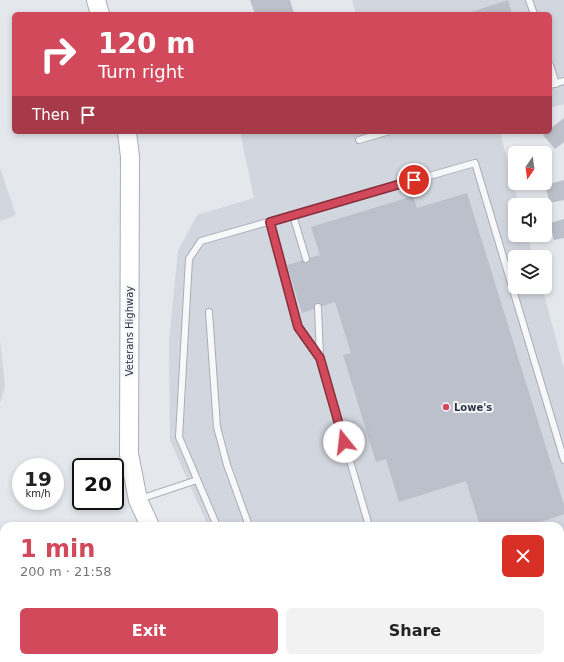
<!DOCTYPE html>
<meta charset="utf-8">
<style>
:root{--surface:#fff;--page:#f2f2f2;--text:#222;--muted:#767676;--accent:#d1495b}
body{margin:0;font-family:"DejaVu Sans",sans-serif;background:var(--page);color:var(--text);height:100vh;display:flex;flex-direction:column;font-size:15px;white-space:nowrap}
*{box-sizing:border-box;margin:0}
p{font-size:13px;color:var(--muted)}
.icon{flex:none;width:22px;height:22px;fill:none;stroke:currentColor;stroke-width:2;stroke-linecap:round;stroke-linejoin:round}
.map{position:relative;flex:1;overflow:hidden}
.side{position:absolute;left:0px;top:522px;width:564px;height:140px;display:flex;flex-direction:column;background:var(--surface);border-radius:12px 12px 0 0;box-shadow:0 2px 6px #0003}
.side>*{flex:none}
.top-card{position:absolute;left:12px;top:12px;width:540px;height:122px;border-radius:6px;box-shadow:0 2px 6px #0003;background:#d1495b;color:#fff;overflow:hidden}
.needle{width:26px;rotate:193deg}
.buttons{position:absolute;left:508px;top:146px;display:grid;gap:8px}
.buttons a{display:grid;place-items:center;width:44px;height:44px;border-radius:6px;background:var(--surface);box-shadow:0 2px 6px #0003;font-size:20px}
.speed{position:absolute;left:12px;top:458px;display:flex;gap:8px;font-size:20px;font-weight:700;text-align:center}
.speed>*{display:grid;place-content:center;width:52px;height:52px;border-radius:50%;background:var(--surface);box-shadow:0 2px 6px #0003;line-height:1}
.speed small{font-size:10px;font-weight:400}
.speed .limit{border:2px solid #111;border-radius:6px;background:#fff;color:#111}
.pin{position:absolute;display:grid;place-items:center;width:34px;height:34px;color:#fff;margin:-17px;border:2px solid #fff;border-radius:50%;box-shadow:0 1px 4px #0007}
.me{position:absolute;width:44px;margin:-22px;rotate:344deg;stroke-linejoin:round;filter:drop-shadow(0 0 3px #0008)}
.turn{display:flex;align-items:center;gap:14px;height:84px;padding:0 20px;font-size:18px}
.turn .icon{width:52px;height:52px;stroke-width:2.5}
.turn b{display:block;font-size:28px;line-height:34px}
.then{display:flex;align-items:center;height:38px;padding:0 20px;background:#0003;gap:8px;font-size:15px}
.round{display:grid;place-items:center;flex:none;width:42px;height:42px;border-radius:6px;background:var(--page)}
.summary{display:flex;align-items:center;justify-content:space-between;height:68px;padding:0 20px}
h1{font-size:24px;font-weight:700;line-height:30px;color:var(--accent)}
.cta{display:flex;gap:8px;margin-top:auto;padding:8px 20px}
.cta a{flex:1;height:46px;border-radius:6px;background:var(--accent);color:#fff;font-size:16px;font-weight:700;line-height:46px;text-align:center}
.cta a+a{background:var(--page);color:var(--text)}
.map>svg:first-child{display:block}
.built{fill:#d2d6de}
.building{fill:#bbc0ca}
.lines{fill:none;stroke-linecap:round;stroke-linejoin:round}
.lane-casing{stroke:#a9aeb7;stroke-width:8}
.secondary-casing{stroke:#a9aeb7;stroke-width:20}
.lane{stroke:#f7f8fa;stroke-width:6}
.secondary{stroke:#fff;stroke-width:18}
.route-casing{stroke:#882f3b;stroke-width:10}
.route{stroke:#d1495b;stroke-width:7}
.poi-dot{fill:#d1495b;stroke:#f4f6f9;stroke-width:1.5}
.labels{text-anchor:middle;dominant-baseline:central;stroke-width:4;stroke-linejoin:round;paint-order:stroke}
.street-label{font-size:10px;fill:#2b3445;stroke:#f4f6f9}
.poi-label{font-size:10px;font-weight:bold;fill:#2b3445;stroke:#f4f6f9;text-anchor:start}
</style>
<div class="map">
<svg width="564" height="662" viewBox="0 0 564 662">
<rect width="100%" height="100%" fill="#e4e7ec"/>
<!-- built -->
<g class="built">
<polygon points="352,0 564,0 564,104 550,108 550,14 356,14"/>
<polygon points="240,132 500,132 519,205 515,205 515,235 528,235 533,257 515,257 515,287 542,287 564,369 564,662 331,662 326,658 560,658 560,526 208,526 170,440 169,340 178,251 197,215 254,198"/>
<polygon points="0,168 16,215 0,221"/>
<polygon points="0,340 5,386 0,403"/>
</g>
<!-- building -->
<g class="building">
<polygon points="250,0 290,0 294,14 255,14"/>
<polygon points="508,0 512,14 469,14 468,13"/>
<polygon points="564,118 564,142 555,149 543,135 550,132 550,129"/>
<polygon points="564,180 564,200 550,203 545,185"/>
<polygon points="467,193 564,505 564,514 529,526 480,526 466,481 399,502 386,459 376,462 343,355 351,353 335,302 302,313 287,265 320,255 311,227 413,196 417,208"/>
<polygon points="564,219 564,238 554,240 550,223"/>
</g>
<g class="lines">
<defs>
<g id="lane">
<polyline points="529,0 534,14"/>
<polyline points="550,65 556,84"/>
<polyline points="550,85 564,81"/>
<polyline points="359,140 386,132"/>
<polyline points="293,215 306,259"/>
<polyline points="270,222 298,327 320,358 369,526"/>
<polyline points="318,307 320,358"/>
<polyline points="209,312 217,427 227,465 249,526"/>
<polyline points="140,499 197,480"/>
<polyline points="217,526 179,437 189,259 201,241 475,163 564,460"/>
<polyline points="561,617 564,629"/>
<polyline points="313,662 314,658"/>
</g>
<g id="secondary">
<polyline points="96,0 100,14"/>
<polyline points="127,132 130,157 129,454 138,500 150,526"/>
<polyline points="248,658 254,662"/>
</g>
</defs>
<!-- lane casing -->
<use href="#lane" class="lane-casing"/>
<!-- secondary casing -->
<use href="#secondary" class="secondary-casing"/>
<!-- lane -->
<use href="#lane" class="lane"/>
<!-- secondary -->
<use href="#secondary" class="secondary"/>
</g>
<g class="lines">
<defs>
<polyline id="route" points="344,442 320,358 298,327 270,222 414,180"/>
</defs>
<!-- route casing -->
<use href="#route" class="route-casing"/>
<!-- route -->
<use href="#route" class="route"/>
</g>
<!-- markers -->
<circle class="poi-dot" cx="446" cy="407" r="4"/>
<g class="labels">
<!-- street labels -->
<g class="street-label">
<text transform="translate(129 331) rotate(-90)">Veterans Highway</text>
</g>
<!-- poi labels -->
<g class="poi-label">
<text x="454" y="407">Lowe's</text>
</g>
</g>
</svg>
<div class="buttons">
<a><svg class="needle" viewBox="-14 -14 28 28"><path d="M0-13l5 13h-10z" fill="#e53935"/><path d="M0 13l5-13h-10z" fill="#767676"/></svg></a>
<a><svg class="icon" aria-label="sound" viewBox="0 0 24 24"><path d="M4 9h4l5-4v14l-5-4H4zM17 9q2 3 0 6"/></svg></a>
<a><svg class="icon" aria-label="layers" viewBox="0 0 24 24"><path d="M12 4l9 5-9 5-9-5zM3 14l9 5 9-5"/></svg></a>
</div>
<div class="speed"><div>19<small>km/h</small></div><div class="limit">20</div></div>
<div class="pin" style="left:414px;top:180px;background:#d93025"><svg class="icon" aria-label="arrive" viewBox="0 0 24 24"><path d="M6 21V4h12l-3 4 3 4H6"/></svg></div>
<svg class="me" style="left:344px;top:442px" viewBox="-20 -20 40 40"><circle r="19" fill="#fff"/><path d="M0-13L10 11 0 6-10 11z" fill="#d1495b"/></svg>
<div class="top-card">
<div class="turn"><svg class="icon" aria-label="right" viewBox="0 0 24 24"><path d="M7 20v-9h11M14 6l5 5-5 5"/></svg><div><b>120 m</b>Turn right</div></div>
<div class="then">Then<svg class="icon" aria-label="arrive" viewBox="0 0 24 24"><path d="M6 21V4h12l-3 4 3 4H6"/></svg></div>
</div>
<section class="side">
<div class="summary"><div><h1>1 min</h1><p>200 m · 21:58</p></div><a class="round" style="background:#d93025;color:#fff"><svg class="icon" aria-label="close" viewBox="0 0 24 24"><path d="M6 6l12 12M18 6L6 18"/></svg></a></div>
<div class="cta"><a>Exit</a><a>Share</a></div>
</section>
</div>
